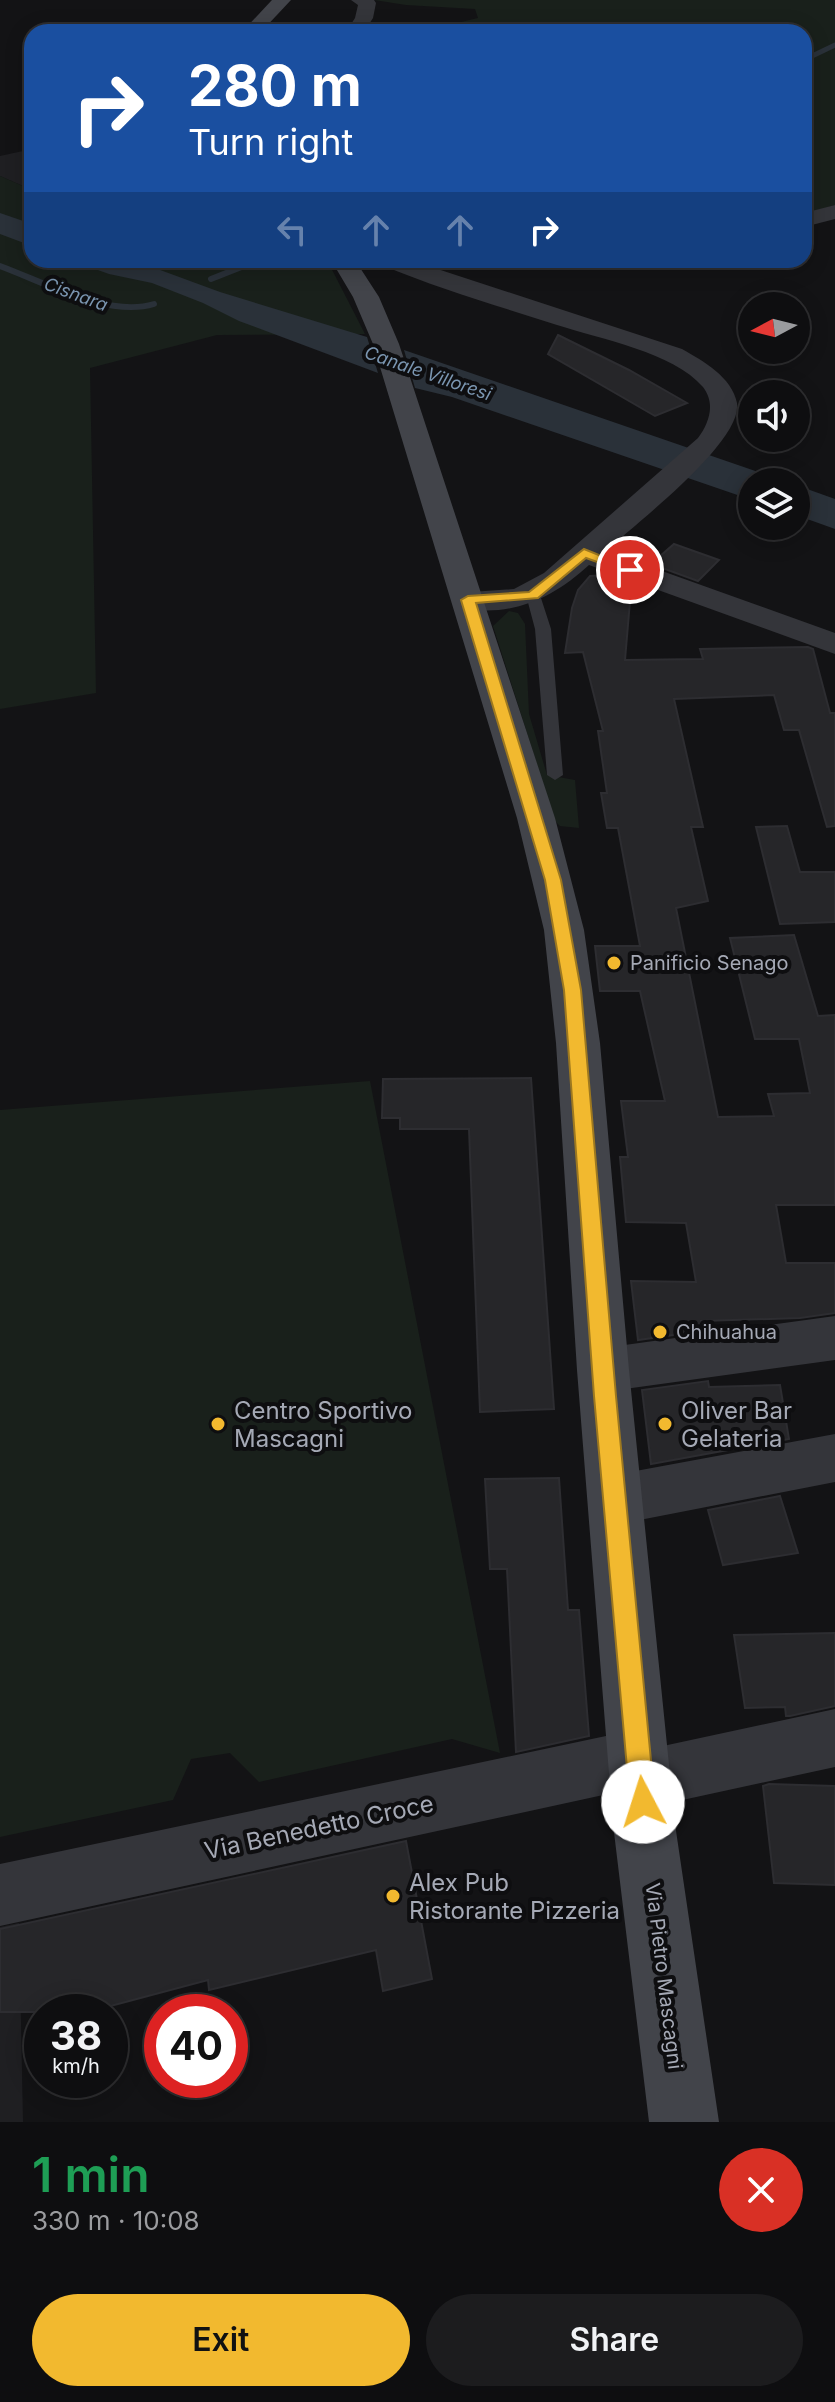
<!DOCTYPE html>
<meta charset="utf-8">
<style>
:root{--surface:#0e0e10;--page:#1c1c1e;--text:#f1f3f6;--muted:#9b9c9f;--line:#2e2e30;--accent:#f2b92f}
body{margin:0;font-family:Inter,sans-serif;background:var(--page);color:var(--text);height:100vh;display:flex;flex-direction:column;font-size:30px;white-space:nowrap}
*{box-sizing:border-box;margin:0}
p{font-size:26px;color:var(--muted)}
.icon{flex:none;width:44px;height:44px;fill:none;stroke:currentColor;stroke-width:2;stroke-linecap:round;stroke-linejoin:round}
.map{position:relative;height:2122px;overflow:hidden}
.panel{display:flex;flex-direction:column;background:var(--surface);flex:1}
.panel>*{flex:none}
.top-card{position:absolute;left:24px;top:24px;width:788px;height:244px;border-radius:24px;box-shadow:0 4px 20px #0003,0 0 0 2px var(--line);background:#1a4fa0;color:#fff;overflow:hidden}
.needle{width:52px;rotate:263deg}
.controls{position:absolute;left:738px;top:292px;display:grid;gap:16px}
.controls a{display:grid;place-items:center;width:72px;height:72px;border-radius:50%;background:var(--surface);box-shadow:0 4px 20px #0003,0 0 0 2px var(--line);font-size:40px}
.speed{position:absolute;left:24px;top:1994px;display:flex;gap:16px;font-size:40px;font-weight:700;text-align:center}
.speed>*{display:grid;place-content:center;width:104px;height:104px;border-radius:50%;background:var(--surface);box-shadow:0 4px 20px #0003,0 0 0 2px var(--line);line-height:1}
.speed small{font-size:20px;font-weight:400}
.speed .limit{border:12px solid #d22;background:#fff;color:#111}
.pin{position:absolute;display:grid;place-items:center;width:68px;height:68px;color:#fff;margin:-34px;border:4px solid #fff;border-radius:50%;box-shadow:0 2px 8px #0007}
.me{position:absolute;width:88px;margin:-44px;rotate:355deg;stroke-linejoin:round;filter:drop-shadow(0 0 6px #0008)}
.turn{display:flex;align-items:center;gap:28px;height:168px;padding:0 32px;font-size:36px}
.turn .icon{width:104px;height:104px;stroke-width:2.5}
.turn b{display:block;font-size:56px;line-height:68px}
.lanes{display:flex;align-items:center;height:76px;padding:0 32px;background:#0003;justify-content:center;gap:40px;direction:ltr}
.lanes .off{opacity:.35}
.round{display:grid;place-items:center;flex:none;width:84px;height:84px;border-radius:42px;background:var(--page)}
.head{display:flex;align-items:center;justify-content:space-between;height:136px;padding:0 32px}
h1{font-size:48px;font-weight:600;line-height:60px;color:#1e9e55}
.action{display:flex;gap:16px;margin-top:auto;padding:16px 32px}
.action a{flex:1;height:92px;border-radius:48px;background:var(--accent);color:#111;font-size:32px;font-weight:600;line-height:92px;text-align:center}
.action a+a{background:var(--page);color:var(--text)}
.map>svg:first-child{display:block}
.built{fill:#1f1f22}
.green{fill:#19201b}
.water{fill:#2a3139}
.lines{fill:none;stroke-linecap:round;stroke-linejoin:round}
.stream-far1{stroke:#2a3139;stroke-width:5}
.stream{stroke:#2a3139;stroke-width:6}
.building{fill:#262629;stroke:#2d2d31;stroke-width:2}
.lane{fill:#34353a;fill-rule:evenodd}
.street{fill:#34353a;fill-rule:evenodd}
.secondary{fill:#42444a;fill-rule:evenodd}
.route{fill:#f2b92f;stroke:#9d781f;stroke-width:2}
.poi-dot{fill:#f2b92f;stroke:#0e0e10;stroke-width:3}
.labels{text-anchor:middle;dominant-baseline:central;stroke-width:8;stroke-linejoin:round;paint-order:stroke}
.far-water-label{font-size:18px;font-style:italic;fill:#7b96b1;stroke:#0e0e10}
.poi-label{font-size:20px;fill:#a5a9b5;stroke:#0e0e10;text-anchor:start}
.street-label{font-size:20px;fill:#a5a9b5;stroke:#0e0e10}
.near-poi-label{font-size:24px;fill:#a5a9b5;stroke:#0e0e10;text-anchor:start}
.near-street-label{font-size:24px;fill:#a5a9b5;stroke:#0e0e10}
</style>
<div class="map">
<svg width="835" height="2122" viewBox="0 0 835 2122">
<rect width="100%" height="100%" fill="#131315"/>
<!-- built -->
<g class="built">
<polygon points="32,149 32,190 0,176 0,156"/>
<polygon points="19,1923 23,2122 0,2122 0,1927"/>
</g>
<!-- green -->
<g class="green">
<polygon points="374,0 835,0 835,205 804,214 804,32 461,32 461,22 478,18 475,9 406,5"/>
<polygon points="0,176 32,190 32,260 327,260 365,334 217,335 90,368 96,693 0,709"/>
<polygon points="509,611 518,613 525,624 529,714 547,775 575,780 579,828 560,826 555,821 493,626"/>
<polygon points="370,1081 500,1753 452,1739 259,1782 230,1753 191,1759 173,1800 0,1837 0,1110"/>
</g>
<!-- water -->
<g class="water">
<polygon points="0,213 32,224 32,246 0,234"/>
<polygon points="70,260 133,260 220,292 367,337 378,373 239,321 203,303 152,283 109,274"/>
<polygon points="404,350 787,482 752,482 752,500 452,397 415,388"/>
<polygon points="796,485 835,499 835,529 796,515"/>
</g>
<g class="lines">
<!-- stream-far1 -->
<polyline class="stream-far1" points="804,65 808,58 835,45"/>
<!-- stream -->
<g class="stream">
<path d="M 0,266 C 44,282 108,318 154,304"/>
<polyline points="211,279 259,260"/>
</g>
</g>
<!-- building -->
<g class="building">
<polygon points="558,335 629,370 687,403 655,416 548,354"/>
<polygon points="674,544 719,560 698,581 651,564"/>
<polygon points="608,575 641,587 630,601 625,660 703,659 700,649 808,647 813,649 830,713 835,713 835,826 827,827 799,730 784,730 774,695 674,699 703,827 691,827 708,901 676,908 718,1117 774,1116 768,1094 810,1093 799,1039 755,1039 730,938 794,935 818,1016 835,1015 835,1205 776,1205 786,1263 835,1263 835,1313 800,1318 701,1321 702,1331 638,1340 631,1281 696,1282 686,1223 626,1222 620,1157 628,1157 621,1101 665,1101 640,991 600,991 595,946 640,946 618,828 607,828 601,793 607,793 598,731 603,731 583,652 565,653 572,608 578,590 590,576"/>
<polygon points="787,826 800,872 835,872 835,922 780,924 756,827"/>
<polygon points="531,1078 554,1409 480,1412 469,1129 400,1129 400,1118 382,1118 383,1079"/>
<polygon points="708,1381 709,1387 780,1385 789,1439 651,1464 642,1390"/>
<polygon points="559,1478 568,1610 579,1610 589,1736 516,1752 507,1569 490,1569 485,1479"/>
<polygon points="780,1496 798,1553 723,1565 708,1510"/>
<polygon points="835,1633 835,1706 790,1716 786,1716 785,1707 745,1708 734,1635"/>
<polygon points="769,1784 835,1786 835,1885 774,1883 763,1786"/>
<polygon points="406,1841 432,1979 383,1991 376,1950 209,1990 208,1980 88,2012 0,2012 0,1929"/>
</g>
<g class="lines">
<!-- lane -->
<polygon class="lane" points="533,591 540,595 551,629 563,775 555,780 547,775 535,629 526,595"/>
<!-- street -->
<g class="street">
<polygon points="351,0 374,0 376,3 373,18 364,32 346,32 355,18 358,5"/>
<polygon points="835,205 835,219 804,227 804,213"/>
<path d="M 378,260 L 410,260 L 682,349 C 703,361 732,377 737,403 C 743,442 635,524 606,551 L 835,633 L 835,654 L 589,565 C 552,599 509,619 457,607 L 452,600 L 457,593 L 514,589 L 544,573 L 698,438 C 709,423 716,404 703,387 C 673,352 600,339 557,325 C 498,306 439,289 382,265 Z"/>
<polygon points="835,1316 835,1360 603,1392 586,1386 578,1370 586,1354 603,1348"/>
<polygon points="835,1434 835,1482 614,1525 596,1518 588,1500 596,1482 614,1475"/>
<polygon points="835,1709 835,1767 641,1809 620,1801 617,1792 0,1926 0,1864 639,1729 660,1737 663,1746"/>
</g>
<!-- secondary -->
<g class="secondary">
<polygon points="272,0 291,0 261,32 242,32"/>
<polygon points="331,260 355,260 379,297 399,344 555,818 584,930 600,1043 629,1370 675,1824 719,2122 649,2122 613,1824 577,1370 556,1043 544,930 517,818 373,344 353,297"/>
</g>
</g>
<!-- route -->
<polygon class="route" points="584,549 636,570 630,574 586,558 538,598 476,603 561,880 581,990 616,1396 655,1802 652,1811 643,1815 633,1811 630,1802 594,1396 564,990 545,880 461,600 468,596 529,592"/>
<!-- markers -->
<g class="poi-dot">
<circle cx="614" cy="963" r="8"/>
<circle cx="660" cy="1332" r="8"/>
<circle cx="218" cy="1424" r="8"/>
<circle cx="665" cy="1424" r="8"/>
<circle cx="393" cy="1896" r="8"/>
</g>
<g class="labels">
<!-- far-water labels -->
<g class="far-water-label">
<text transform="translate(76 294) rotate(20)">Cisnara</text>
<text transform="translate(428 373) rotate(19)">Canale Villoresi</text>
</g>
<!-- poi labels -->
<g class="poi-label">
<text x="630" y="963">Panificio Senago</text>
<text x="676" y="1332">Chihuahua</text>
</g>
<!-- street labels -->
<g class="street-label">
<text transform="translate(664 1976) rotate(83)">Via Pietro Mascagni</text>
</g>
<!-- near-poi labels -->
<g class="near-poi-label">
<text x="234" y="1410">Centro Sportivo<tspan x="234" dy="28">Mascagni</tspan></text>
<text x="681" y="1410">Oliver Bar<tspan x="681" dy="28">Gelateria</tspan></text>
<text x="409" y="1882">Alex Pub<tspan x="409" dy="28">Ristorante Pizzeria</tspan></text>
</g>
<!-- near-street labels -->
<g class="near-street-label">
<text transform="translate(319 1827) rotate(-12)">Via Benedetto Croce</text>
</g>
</g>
</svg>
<div class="controls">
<a><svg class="needle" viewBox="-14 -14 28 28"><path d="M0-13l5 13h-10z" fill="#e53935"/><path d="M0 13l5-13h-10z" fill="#9b9c9f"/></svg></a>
<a><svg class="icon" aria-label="sound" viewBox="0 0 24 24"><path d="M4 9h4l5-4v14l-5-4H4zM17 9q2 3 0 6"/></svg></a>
<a><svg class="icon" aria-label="layers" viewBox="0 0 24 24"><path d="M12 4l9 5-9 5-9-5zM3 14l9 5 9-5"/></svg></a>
</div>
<div class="speed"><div>38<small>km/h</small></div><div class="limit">40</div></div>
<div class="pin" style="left:630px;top:570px;background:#d93025"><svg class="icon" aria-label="arrive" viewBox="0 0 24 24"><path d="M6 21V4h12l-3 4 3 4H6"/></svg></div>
<svg class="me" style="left:643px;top:1802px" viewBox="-20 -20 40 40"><circle r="19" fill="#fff"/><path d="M0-13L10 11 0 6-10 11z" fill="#f2b92f"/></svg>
<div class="top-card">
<div class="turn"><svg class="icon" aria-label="right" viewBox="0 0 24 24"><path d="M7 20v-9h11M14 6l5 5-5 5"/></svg><div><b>280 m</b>Turn right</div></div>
<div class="lanes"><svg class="icon off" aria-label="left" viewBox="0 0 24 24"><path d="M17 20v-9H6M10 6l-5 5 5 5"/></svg><svg class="icon off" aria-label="ahead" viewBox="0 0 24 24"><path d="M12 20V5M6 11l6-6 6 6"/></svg><svg class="icon off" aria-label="ahead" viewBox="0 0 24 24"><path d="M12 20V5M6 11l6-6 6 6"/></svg><svg class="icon" aria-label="right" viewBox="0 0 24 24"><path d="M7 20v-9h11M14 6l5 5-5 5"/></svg></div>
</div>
</div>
<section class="panel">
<div class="head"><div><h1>1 min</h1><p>330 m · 10:08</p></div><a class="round" style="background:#d93025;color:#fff"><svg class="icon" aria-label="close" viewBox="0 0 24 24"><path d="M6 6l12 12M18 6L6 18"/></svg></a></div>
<div class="action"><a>Exit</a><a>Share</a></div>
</section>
